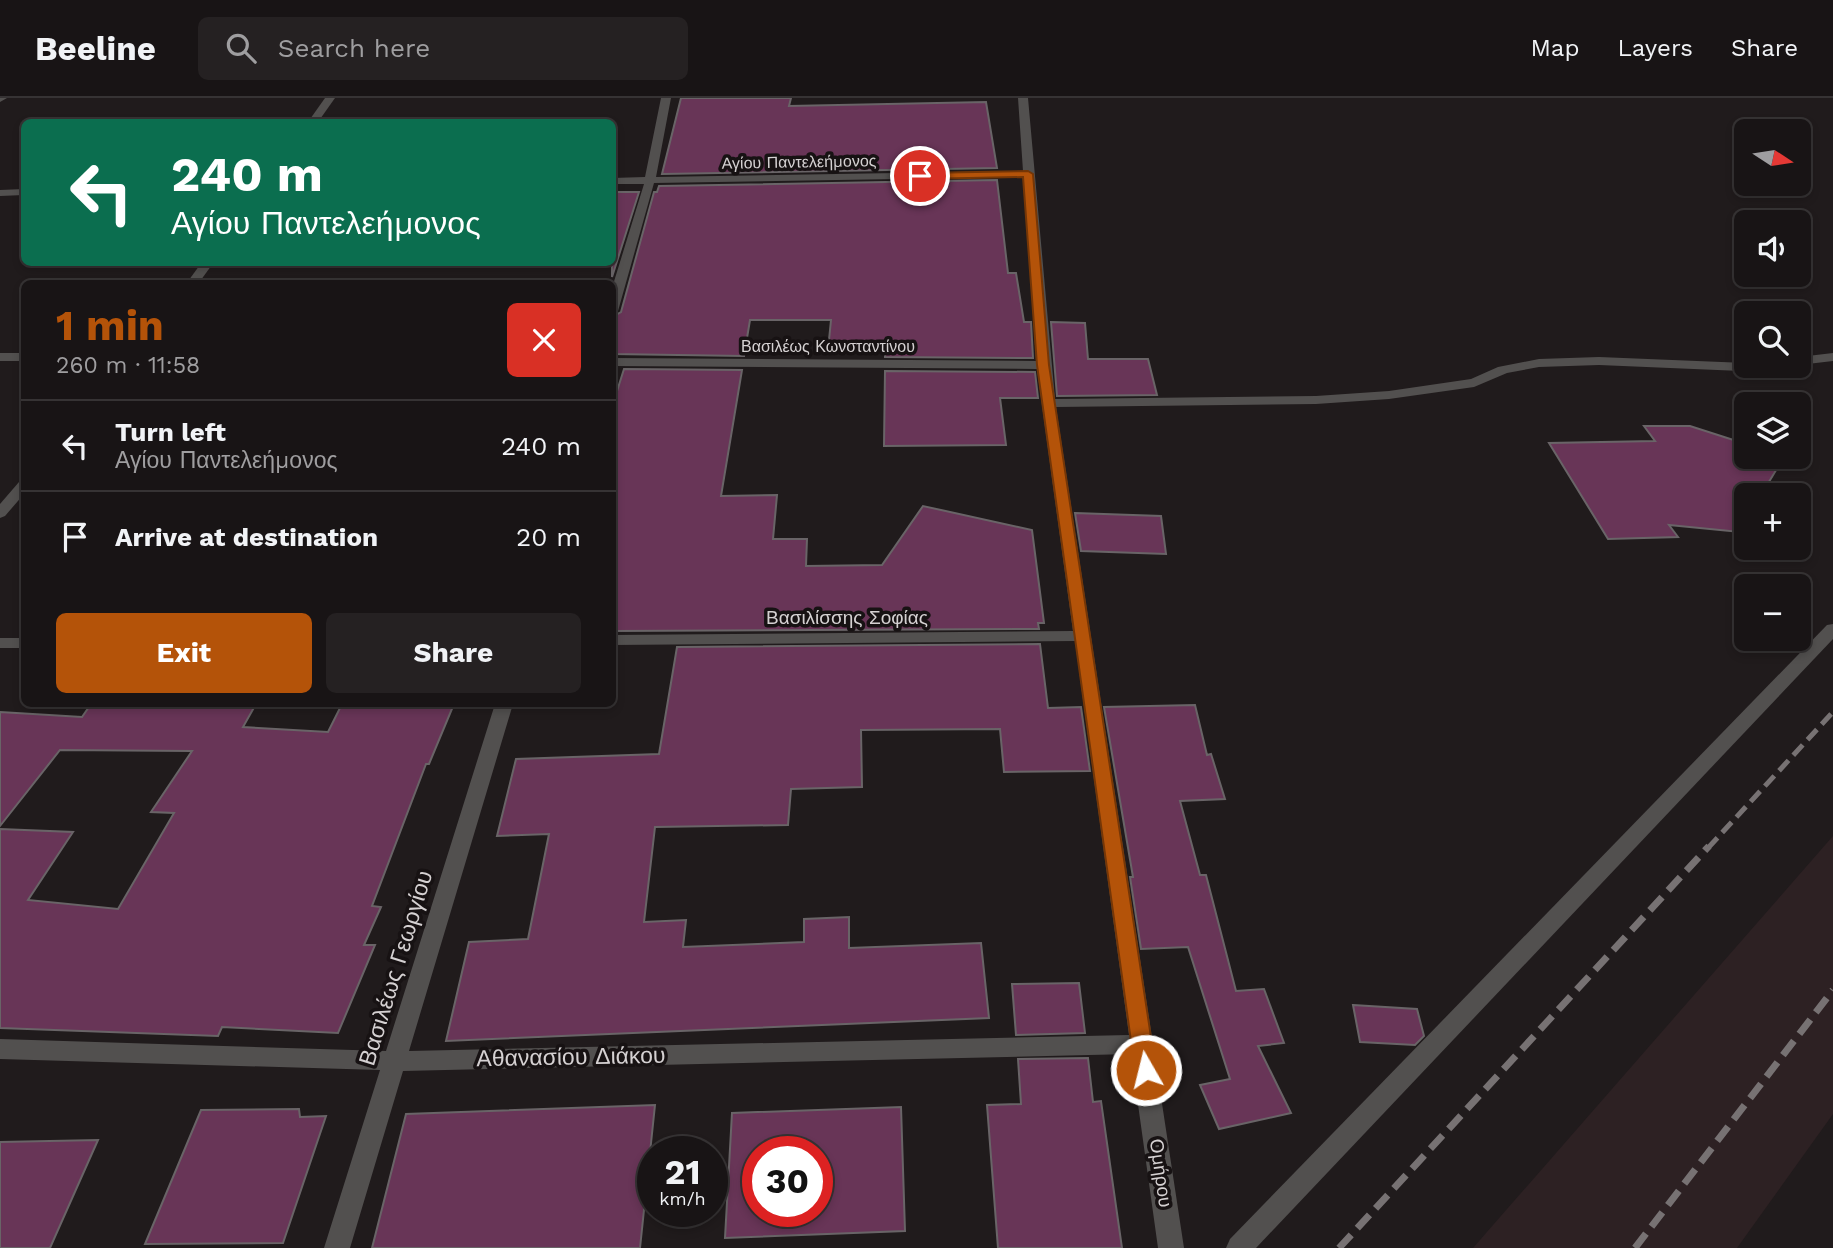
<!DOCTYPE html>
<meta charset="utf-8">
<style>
:root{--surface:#181415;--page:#252122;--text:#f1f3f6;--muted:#9f9ea0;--line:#363334;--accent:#b45309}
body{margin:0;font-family:"Work Sans",sans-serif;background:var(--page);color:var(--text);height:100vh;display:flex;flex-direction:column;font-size:26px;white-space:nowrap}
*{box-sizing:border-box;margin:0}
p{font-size:23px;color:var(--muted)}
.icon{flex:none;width:38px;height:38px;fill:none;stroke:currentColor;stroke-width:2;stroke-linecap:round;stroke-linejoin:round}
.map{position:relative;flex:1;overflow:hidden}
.panel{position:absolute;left:21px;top:182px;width:595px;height:427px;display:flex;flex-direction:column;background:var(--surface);border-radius:10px;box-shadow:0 4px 10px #0003,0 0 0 2px var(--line)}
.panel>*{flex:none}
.hud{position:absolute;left:21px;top:21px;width:595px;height:147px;border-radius:10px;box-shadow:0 4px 10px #0003,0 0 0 2px var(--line);background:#0b6e4f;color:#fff;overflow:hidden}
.needle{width:46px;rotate:102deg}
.buttons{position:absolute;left:1734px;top:21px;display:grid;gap:14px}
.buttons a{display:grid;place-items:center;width:77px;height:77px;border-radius:10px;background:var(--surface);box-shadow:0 4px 10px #0003,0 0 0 2px var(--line);font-size:35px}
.speed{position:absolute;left:637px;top:1038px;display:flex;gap:14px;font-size:35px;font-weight:700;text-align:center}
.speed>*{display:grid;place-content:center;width:91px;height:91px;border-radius:50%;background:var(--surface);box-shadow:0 4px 10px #0003,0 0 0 2px var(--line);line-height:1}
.speed small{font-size:18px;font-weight:400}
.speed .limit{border:10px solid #d22;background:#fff;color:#111}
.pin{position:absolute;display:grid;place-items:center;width:60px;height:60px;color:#fff;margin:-30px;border:4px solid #fff;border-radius:50%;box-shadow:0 2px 7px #0007}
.me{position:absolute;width:77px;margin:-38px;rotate:352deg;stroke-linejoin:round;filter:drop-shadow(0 0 5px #0008)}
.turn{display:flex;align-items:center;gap:24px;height:147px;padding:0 35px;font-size:32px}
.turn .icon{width:91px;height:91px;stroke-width:2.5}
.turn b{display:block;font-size:49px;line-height:60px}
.round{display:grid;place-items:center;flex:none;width:74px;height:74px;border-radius:10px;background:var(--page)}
.overview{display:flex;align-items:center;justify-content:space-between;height:119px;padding:0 35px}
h1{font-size:42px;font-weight:700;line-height:52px;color:var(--accent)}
.action{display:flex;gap:14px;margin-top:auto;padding:14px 35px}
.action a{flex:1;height:80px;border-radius:10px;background:var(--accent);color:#fff;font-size:28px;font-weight:700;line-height:80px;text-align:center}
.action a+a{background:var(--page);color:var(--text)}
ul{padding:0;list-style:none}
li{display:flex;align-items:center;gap:21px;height:91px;padding:0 35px;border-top:2px solid var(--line)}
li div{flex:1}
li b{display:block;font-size:26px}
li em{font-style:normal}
header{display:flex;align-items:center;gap:42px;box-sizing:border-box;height:98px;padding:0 35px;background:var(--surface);border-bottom:2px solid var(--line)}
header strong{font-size:33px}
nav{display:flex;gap:38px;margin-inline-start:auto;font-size:24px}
.search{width:490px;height:63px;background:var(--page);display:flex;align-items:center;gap:18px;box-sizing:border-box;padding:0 24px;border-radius:10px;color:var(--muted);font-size:26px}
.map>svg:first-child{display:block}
.built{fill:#2d2123}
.building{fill:#683557;stroke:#696467;stroke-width:2;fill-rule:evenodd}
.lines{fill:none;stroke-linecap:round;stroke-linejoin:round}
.minor{fill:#52504f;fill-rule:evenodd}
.tertiary{fill:#52504f;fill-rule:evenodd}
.rail-far1{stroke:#777273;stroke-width:5;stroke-dasharray:14 7;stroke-linecap:butt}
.rail{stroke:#777273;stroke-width:7;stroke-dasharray:18 9;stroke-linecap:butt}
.route{fill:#b45309;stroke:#753606;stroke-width:2}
.labels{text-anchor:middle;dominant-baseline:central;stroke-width:7;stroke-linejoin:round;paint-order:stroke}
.far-street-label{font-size:16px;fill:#d5d1d2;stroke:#171213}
.street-label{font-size:19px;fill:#d5d1d2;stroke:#171213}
.near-street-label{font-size:23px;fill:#d5d1d2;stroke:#171213}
</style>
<header>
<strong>Beeline</strong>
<div class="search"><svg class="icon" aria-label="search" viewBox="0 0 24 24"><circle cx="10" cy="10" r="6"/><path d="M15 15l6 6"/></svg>Search here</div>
<nav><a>Map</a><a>Layers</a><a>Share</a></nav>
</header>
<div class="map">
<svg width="1833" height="1150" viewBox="0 0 1833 1150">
<rect width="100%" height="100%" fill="#201b1c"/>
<!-- built -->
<polygon class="built" points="1833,738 1833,1016 1737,1150 1473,1150"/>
<!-- building -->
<g class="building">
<polygon points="681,0 791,0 789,8 986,4 997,70 662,76"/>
<polygon points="997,82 1008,175 1016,175 1024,224 1031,224 1033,260 885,259 885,252 828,252 831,222 750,222 744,258 612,256 612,219 621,214 654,94 657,94 659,88"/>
<polygon points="612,94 639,94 612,179"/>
<polygon points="1051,224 1085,225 1088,261 1148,261 1157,297 1057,298"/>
<polygon points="624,271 742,272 721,398 777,397 773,441 807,441 806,468 882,467 923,408 1032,432 1044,525 1038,525 1039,531 612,533 612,309"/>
<polygon points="885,273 1035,274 1038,300 1000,300 1006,347 884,348"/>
<polygon points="1644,328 1690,328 1746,346 1746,359 1784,359 1761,397 1746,397 1746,423 1740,434 1669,427 1678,439 1608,441 1549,345 1655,343"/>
<polygon points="1075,415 1161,418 1166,456 1081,453"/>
<polygon points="1040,546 1048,610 1081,609 1090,673 1004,674 1000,631 861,632 862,689 791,691 788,727 655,729 644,824 686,822 683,849 804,844 804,821 849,819 849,850 981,845 989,920 446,943 469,844 528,841 549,736 497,738 516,661 659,656 677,549"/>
<polygon points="91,606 256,606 243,629 328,634 342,606 454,606 429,666 426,666 372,808 381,809 364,847 375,847 338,935 222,929 218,938 0,930 0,731 73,734 28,802 118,811 174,715 151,714 192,653 60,652 0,728 0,614 82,619"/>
<polygon points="1195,607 1207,657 1211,656 1225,701 1180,703 1200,777 1206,777 1236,893 1264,891 1284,945 1258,948 1291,1015 1219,1031 1200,987 1230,981 1188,849 1141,851 1130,779 1133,779 1104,609"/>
<polygon points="1079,885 1085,935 1016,937 1012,886"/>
<polygon points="1353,907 1417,911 1424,938 1415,947 1360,944"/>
<polygon points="1088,960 1093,1004 1101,1003 1122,1150 998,1150 987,1007 1021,1006 1018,961"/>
<polygon points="655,1007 640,1150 372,1150 406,1016"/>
<path d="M 901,1009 L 905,1133 L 725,1140 L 732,1015 ZM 758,1054 L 817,1054 L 817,1113 L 758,1113 Z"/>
<polygon points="299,1011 300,1019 326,1018 283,1145 145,1146 201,1012"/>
<polygon points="98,1042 50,1150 0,1150 0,1044"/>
</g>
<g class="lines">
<!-- minor -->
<g class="minor">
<polygon points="0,0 7,0 0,4"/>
<polygon points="661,0 671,0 656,79 1023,73 1018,0 1028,0 1055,301 1316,298 1389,293 1471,281 1498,269 1539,261 1599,259 1746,265 1746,268 1763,268 1756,272 1741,273 1599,267 1539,269 1507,275 1474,289 1389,301 1316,306 1056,309 1184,1150 1158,1150 1131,956 403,973 350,1150 324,1150 380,972 0,961 0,941 386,953 495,606 513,606 409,953 1129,937 1075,543 612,547 612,537 1073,533 1037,271 612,268 612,260 1036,263 1024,79 654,85 618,213 612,217 612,190 644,86 612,86 612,80 645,79"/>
<polygon points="24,91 24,97 0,98 0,92"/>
<rect x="0" y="255" width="24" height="8"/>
<polygon points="1833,255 1833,263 1799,267 1799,259"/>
<polygon points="1833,526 1833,541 1256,1150 1226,1150 1230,1141 1827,527"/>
<rect x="0" y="540" width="24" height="10"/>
</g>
<!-- tertiary -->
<g class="tertiary">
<polygon points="325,0 335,0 318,24 308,24"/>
<polygon points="202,164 214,164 198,186 186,186"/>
<polygon points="24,383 24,396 5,418 0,420 0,406 19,384"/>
</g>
<!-- rail-far1 -->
<polyline class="rail-far1" points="1708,750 1833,614"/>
<!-- rail -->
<g class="rail">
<polyline points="1339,1150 1709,748"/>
<polyline points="1635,1150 1833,892"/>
</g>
</g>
<!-- route -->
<polygon class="route" points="1028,73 1033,76 1049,267 1156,972 1153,978 1146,981 1138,978 1135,972 1037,267 1023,79 920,81 915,78 920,75"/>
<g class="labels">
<!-- far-street labels -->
<g class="far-street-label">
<text transform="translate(799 64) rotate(-1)">Αγίου Παντελεήμονος</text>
<text x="828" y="248">Βασιλέως Κωνσταντίνου</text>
</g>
<!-- street labels -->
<g class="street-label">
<text x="847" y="519">Βασιλίσσης Σοφίας</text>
<text transform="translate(1161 1075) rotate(82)">Ομήρου</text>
</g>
<!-- near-street labels -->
<g class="near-street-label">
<text transform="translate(396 870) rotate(-73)">Βασιλέως Γεωργίου</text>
<text transform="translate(571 959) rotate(-1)">Αθανασίου Διάκου</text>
</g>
</g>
</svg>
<div class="buttons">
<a><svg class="needle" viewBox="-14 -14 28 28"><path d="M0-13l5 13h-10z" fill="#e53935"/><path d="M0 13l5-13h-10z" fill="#9f9ea0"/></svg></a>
<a><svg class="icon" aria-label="sound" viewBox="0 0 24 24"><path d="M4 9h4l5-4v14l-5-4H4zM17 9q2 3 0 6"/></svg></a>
<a><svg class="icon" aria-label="search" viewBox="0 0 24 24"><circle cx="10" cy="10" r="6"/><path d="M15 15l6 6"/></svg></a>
<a><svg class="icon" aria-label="layers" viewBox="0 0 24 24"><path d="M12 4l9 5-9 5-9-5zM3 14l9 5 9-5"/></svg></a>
<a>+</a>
<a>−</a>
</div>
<div class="speed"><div>21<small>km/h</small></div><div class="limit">30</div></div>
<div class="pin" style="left:920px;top:78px;background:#d93025"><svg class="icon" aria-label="arrive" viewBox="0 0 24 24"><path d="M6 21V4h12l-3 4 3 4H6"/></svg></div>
<svg class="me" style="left:1146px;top:972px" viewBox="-20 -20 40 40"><circle r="17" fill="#b45309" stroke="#fff" stroke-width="3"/><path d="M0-11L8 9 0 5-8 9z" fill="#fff"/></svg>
<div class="hud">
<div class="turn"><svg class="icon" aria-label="left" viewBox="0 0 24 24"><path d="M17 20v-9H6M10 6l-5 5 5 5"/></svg><div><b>240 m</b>Αγίου Παντελεήμονος</div></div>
</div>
<section class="panel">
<div class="overview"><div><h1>1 min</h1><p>260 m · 11:58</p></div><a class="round" style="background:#d93025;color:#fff"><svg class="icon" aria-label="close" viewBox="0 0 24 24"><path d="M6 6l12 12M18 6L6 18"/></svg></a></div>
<ul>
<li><svg class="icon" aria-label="left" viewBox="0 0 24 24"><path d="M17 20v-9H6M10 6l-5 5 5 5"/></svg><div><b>Turn left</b><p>Αγίου Παντελεήμονος</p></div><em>240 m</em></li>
<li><svg class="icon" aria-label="arrive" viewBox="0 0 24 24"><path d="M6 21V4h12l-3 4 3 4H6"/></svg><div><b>Arrive at destination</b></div><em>20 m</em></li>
</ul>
<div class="action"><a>Exit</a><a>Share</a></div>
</section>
</div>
